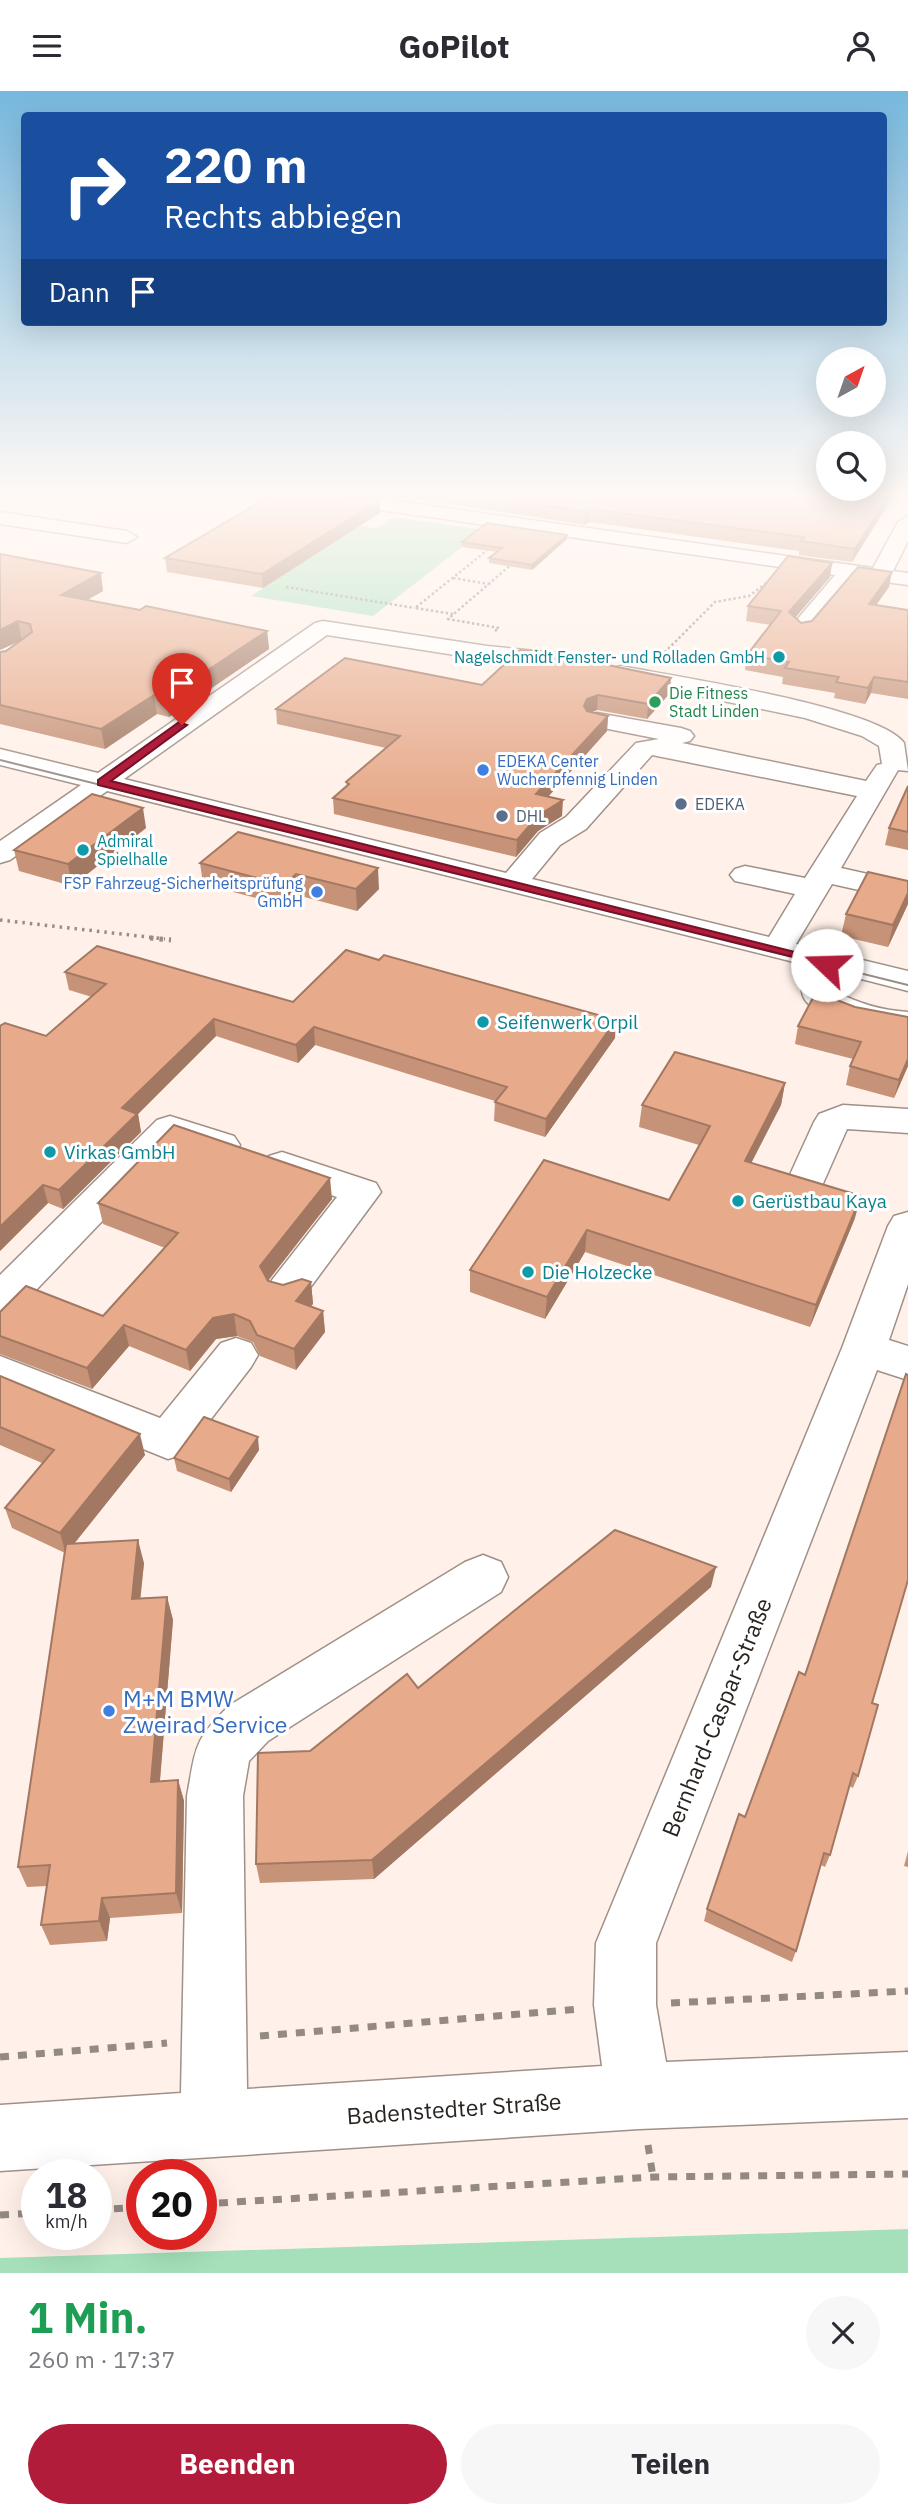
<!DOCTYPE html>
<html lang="de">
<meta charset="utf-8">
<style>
:root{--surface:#fff;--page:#f7f7f7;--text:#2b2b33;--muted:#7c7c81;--accent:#b01c3a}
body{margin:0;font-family:"IBM Plex Sans",sans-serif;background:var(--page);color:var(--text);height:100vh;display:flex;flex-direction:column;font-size:26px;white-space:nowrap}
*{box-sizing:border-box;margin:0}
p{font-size:23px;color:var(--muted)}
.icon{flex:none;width:38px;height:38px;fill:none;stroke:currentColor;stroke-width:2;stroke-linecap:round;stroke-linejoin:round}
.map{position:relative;height:2182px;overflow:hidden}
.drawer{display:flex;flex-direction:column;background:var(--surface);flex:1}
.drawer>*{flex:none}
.hud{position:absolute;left:21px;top:21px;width:866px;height:214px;border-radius:7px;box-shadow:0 7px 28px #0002;background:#1a4fa0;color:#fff;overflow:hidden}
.needle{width:46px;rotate:40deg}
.tools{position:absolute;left:816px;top:256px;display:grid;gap:14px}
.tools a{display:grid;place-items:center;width:70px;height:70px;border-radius:50%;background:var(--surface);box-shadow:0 7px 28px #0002;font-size:35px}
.speed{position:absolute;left:21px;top:2068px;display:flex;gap:14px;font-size:35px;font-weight:700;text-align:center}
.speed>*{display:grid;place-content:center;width:91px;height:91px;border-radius:50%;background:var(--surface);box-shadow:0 7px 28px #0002;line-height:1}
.speed small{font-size:18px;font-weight:400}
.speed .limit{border:10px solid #d22;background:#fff;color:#111}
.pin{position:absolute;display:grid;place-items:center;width:60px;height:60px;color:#fff;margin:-72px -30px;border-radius:50% 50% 50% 0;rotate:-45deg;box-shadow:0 0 7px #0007}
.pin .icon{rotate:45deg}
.me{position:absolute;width:77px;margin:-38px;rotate:291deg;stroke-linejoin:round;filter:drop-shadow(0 0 5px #0008)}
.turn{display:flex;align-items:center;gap:24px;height:147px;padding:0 28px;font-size:32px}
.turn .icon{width:91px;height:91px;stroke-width:2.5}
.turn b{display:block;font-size:49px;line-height:60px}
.then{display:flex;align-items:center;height:66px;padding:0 28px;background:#0003;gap:14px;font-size:26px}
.round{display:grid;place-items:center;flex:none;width:74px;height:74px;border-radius:37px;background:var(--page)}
.head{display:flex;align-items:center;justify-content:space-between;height:119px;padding:0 28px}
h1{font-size:42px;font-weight:700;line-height:52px;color:#1e9e55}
.cta{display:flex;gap:14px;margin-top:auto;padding:14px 28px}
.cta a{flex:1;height:80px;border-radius:42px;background:var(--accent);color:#fff;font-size:28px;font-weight:700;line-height:80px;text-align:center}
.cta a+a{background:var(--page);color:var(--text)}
header{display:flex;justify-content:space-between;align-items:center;height:91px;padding:0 28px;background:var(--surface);font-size:32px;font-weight:700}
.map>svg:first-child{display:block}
.green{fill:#a5e0ba}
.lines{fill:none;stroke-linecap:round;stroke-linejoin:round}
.minor-casing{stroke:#a09088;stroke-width:3}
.path-far1{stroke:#948a84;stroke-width:2.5;stroke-dasharray:2.5 2.5;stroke-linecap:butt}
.path{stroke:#948a84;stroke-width:7;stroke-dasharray:9 9;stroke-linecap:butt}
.minor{fill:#fff;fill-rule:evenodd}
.tram{stroke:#978d87;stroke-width:2}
.rail-far1{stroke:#978d87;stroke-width:3.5;stroke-dasharray:2.5 5;stroke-linecap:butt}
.rail{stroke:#978d87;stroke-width:5;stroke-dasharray:3.5 6;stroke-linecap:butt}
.wall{fill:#c79378}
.shaded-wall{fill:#a27862}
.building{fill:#e7ab8c;stroke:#a27862;stroke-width:2}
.route{fill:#b01c3a;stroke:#721226;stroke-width:2}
.culture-dot{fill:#0f9aa8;stroke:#fff;stroke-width:2.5}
.leisure-dot{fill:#2e9e5b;stroke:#fff;stroke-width:2.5}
.shop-dot{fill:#3f7fe0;stroke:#fff;stroke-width:2.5}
.service-dot{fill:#5c6f8a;stroke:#fff;stroke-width:2.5}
.labels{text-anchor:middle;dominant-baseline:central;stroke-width:6;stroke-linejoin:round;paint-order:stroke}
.far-culture-label{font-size:16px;fill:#0d838f;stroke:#fff;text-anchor:end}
.far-leisure-label{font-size:16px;fill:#27864d;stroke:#fff;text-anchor:start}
.far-shop-label{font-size:16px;fill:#366cbe;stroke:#fff;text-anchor:start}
.far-service-label{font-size:16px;fill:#4e5e75;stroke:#fff;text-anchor:start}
.culture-label{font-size:19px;fill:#0d838f;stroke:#fff;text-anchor:start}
.near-shop-label{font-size:23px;fill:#366cbe;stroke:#fff;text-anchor:start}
.near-street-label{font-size:23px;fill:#2a2421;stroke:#fff}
</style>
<header><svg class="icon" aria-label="menu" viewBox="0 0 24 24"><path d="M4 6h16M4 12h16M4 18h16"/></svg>GoPilot<svg class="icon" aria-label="person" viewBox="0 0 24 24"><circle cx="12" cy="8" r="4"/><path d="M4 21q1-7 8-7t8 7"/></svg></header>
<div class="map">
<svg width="908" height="2182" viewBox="0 0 908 2182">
<rect width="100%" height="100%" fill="#fff1e9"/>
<!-- green -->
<g class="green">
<polygon points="394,426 484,439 373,525 251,505 360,435 376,437"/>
<polygon points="908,2138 908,2182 0,2182 0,2167"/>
</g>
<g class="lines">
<defs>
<g id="minor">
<polygon points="280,401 332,401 873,477 898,431 908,425 908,450 893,480 908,482 908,494 855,487 808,543 800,545 789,538 835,484 289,406"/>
<polygon points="0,421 127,440 137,446 127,452 0,433"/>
<path d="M 323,530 L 487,555 L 565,563 L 573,565 L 577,570 L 573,575 L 565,577 L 487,569 L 327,544 L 124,688 L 506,782 L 540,742 L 566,726 L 636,652 L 659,648 L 588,634 L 585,629 L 588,624 L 597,622 L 681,637 L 690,640 L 694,645 L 690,650 L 682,652 L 866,690 L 877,674 L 882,673 L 879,655 L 862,645 L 805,627 L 613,587 L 609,582 L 613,577 L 621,575 C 672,585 879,616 904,652 L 908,680 L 898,679 L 841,777 L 908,792 L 908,810 L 832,793 L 796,853 L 908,880 L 908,900 L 838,882 L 834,891 L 835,900 C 859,913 881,919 908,921 L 908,941 C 886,940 814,928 804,907 C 798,895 805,885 810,875 L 107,700 L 10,769 L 0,772 L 0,750 L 81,694 L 0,674 L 0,658 L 98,682 L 315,532 ZM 652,664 L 857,705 L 805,787 L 745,775 L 735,778 L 730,784 L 735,790 L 795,803 L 769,846 L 532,788 L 560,754 L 586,738 Z"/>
<polygon points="843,1014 908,1018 908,1042 847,1038 821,1097 807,1101 793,1097 788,1088 814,1031 819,1023"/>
<polygon points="170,1025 234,1045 240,1054 234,1063 221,1066 177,1052 15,1221 0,1225 0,1184 157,1029"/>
<polygon points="282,1061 376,1092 381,1101 301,1209 286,1213 271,1209 265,1198 337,1106 269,1083 263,1074 269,1065"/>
<path d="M 908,1121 L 908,1193 L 889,1249 L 908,1255 L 908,1289 L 877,1279 L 656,1852 L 656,1914 L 666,1971 L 908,1961 L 908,2027 L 639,2038 L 0,2080 L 0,2014 L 181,2002 L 187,1705 C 196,1657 193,1649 230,1614 L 465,1471 L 483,1464 L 501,1471 L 508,1486 L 501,1501 L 268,1650 L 249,1670 L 243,1705 L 247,1998 L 602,1975 L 594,1914 L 596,1852 L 842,1257 L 888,1135 L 894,1125 Z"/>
<polygon points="236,1247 251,1252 258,1264 251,1276 184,1363 168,1368 0,1300 0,1265 160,1327 221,1252"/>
</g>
</defs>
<!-- minor casing -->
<use href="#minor" class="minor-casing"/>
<!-- path-far1 -->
<g class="path-far1">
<polyline points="243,401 266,405"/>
<polyline points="453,487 489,493"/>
<polyline points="286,496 415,517"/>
<polyline points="453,523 415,517 490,457"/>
<polyline points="495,540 499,537 448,528 512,473"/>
<polyline points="661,565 715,511 749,505 768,491"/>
</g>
<!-- path -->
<g class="path">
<polyline points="671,1912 908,1900"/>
<polyline points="260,1945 579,1918"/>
<polyline points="0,1966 167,1952"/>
<polyline points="648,2054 653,2086"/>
<polyline points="201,2113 653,2086 908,2083"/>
<polyline points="96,2119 142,2116"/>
<polyline points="0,2124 37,2122"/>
</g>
<!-- minor -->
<use href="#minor" class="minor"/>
<!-- tram -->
<polyline class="tram" points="0,669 908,894"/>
<!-- rail-far1 -->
<polyline class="rail-far1" points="0,829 165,848"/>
<!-- rail -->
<polyline class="rail" points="150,847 171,849"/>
</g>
<!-- wall -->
<g class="wall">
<polygon points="354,401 896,401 852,471 799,464 799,460 589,431 585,434 406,406 402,408"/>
<polygon points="380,409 380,422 263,497 167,481 165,467"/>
<polygon points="567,444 567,448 532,479 489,472 489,467 497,461 462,456 462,451"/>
<polygon points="0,463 103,500 87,509 140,519 267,540 269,558 169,626 157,623 105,658 0,633 0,561 6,560 21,549 0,559"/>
<polygon points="832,472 830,486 795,527 801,532 812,530 889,496 876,514 908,519 908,608 871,602 865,613 834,607 835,602 782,593 783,586 745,579 747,564 771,534 746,530 748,515"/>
<polygon points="482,594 670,602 647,628 597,619 591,621 608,625 607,640 548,706 562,725 538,740 516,766 334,723 333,707 347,695 346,691 386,657 277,633 276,618"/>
<polygon points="908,695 908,759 885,754 889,737"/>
<polygon points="146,737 72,795 19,780 14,759"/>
<polygon points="238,741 379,798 357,820 297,804 286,815 203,793 200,772"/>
<polygon points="908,790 908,813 888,856 841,845 846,823"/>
<polygon points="65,881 293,911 615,947 545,1046 494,1030 495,1010 315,954 298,972 216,945 138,1023 141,1041 63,1118 48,1112 0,1160 46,945 92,906 69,899"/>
<polygon points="855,916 908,926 908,975 894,1007 846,994 850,975 853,968 795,953 798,935"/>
<polygon points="785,992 781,1014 751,1072 855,1127 810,1236 585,1161 545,1228 470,1201 470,1179 669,1109 699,1054 639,1036 642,1014"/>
<polygon points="332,1108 268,1190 283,1194 311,1191 313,1213 310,1215 323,1220 325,1241 296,1279 260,1265 253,1251 237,1245 216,1248 190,1280 129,1255 92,1298 0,1263 0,1221 103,1225 165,1157 103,1133 98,1112"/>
<polygon points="0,1285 145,1364 74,1452 144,1472 140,1507 167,1506 173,1529 160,1690 178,1689 184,1710 182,1822 110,1827 107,1850 50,1854 41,1834 47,1795 27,1796 18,1776 65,1462 12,1437 5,1417 42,1372 0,1354"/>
<polygon points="259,1359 231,1401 177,1380 174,1367"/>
<polygon points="711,1496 374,1788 260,1792 256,1773 310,1660 418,1597"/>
<polygon points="805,1584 872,1612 858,1685 853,1697 849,1695 830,1764 825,1776 821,1774 796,1860 792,1871 704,1830 707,1818 745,1726"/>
<polygon points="908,1760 908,1776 904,1775"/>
</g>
<!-- shaded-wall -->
<g class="shaded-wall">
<polygon points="401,401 405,401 406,406 402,408"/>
<polygon points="891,401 896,401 852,471 855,458"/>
<polygon points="380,409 380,422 263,497 262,483"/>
<polygon points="589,418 589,431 585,434 586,421"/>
<polygon points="567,444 567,448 532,479 532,474"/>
<polygon points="832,472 830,486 787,536 789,521"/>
<polygon points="892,481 889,496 866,528 869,513"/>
<polygon points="101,482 103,500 64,522 61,504"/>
<polygon points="18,530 22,549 0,559 0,539"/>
<polygon points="267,540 269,558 169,626 166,607"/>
<polygon points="874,586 871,602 865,613 868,597"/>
<polygon points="671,587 670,602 647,628 648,613"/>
<polygon points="154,604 157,623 105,658 101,638"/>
<polygon points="598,604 597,619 586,623 584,615 587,608"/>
<polygon points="608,625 607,640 536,719 536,703"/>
<polygon points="563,709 562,725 538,740 516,766 517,749 539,724"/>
<polygon points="143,717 146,737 72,795 68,773"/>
<polygon points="378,777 379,798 357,820 356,798"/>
<polygon points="296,783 297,804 286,815 284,794"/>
<polygon points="908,802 908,813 888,856 893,834"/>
<polygon points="214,928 216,945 138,1023 141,1041 63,1118 59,1099 122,1017"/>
<polygon points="616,929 615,947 545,1046 546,1028"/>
<polygon points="314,936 315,954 298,972 296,954"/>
<polygon points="908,968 908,975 894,1007 899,989"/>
<polygon points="785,992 781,1014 741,1092 745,1070"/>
<polygon points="330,1087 332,1108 263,1196 260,1175"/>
<polygon points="43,1094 48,1112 0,1160 0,1136"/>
<polygon points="861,1105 855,1127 810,1236 816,1214"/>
<polygon points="587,1139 585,1161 545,1228 547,1206"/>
<polygon points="311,1191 313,1213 298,1231 296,1210"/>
<polygon points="323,1220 325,1241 296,1279 294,1258"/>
<polygon points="234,1223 237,1245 216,1248 190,1280 186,1259 213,1227"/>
<polygon points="124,1234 129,1255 92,1298 87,1277"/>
<polygon points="140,1343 145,1364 66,1463 60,1442"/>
<polygon points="258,1346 259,1359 231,1401 229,1388"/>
<polygon points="138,1449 144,1472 138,1531 132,1508"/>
<polygon points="716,1476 711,1496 374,1788 372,1769"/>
<polygon points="167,1506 173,1529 158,1712 151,1691"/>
<polygon points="178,1689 184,1710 182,1822 176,1802"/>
<polygon points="102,1807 110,1827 107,1850 99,1830"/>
</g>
<!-- building -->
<g class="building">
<polygon points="277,401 328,401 380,409 262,483 165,467"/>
<polygon points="462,401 891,401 855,458 801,450 804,446 589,418 586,421"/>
<polygon points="487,432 567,444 532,474 489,467 502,457 462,451"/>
<polygon points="0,463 101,482 61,504 140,519 146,515 267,540 166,607 154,604 101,638 0,614 0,561 6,560 32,541 30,533 18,530 0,539"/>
<polygon points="788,465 832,472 789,521 801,532 812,530 858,476 892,481 869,513 908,519 908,591 874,586 868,597 836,591 839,586 785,577 789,571 747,564 781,520 748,515"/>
<polygon points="520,559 544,561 671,587 648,613 598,604 587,608 584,615 587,620 608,625 536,703 563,709 539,724 517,749 333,707 349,693 346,691 400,645 276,618 345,567 482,594"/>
<polygon points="908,695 908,741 889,737"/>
<polygon points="92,703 143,717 68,773 14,759"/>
<polygon points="238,741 378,777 356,798 296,783 284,794 200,772"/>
<polygon points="868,781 908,790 908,802 893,834 846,823"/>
<polygon points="97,855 293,911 346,859 379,869 384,864 616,929 546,1028 495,1011 507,996 314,936 296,954 214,928 122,1017 137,1023 59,1099 43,1094 0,1136 0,935 5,932 46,945 106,893 65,881"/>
<polygon points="816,901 855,916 908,926 908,968 899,989 850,975 861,951 798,935"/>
<polygon points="675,961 785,992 745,1070 861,1105 816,1214 587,1139 547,1206 470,1179 544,1069 669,1109 710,1035 642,1014"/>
<polygon points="174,1034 330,1087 260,1175 268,1190 283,1194 302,1188 311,1191 296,1210 323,1220 294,1258 257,1244 250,1230 234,1223 213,1227 186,1259 124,1234 87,1277 0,1245 0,1221 26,1195 103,1225 178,1142 98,1112"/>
<polygon points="906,1283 908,1284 908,1489 872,1612 878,1614 858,1685 853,1682 830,1764 824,1762 796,1860 707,1818 739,1723 745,1726 799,1581 805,1584"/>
<polygon points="0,1285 140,1343 60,1442 5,1417 54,1359 0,1336"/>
<polygon points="204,1326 258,1346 229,1388 174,1367"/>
<polygon points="615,1439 716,1476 372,1769 256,1773 258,1662 310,1660 407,1583 418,1597"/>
<polygon points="138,1449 132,1508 167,1506 151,1691 178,1689 176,1802 102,1807 99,1830 41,1834 50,1774 18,1776 66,1453"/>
</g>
<!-- sky -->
<linearGradient id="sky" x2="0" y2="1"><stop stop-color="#77b8de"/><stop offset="0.57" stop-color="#fff9f5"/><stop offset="1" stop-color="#fff9f5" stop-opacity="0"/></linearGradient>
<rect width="908" height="707" fill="url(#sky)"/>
<!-- route -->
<polygon class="route" points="179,631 187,634 111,690 835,871 827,878 821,873 98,694 98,689"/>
<!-- markers -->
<g class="culture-dot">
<circle cx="779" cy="566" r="7"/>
<circle cx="83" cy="759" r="7"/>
<circle cx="483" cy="931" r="7"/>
<circle cx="50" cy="1061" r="7"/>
<circle cx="738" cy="1110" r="7"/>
<circle cx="528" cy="1181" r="7"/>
</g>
<circle class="leisure-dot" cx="655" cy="611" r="7"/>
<g class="shop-dot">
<circle cx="483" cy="679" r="7"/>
<circle cx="317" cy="801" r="7"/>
<circle cx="109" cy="1620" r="7"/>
</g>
<g class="service-dot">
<circle cx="681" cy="713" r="7"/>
<circle cx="502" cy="725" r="7"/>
</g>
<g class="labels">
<!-- far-culture labels -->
<g class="far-culture-label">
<text x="765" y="566">Nagelschmidt Fenster- und Rolladen GmbH</text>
<text x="97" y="750" text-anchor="start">Admiral<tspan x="97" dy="18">Spielhalle</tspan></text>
</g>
<!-- far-leisure labels -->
<g class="far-leisure-label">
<text x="669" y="602">Die Fitness<tspan x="669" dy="18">Stadt Linden</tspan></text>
</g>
<!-- far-shop labels -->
<g class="far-shop-label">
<text x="497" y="670">EDEKA Center<tspan x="497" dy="18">Wucherpfennig Linden</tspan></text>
<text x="303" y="792" text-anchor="end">FSP Fahrzeug-Sicherheitsprüfung<tspan x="303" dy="18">GmbH</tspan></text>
</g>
<!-- far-service labels -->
<g class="far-service-label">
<text x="695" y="713">EDEKA</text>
<text x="516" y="725">DHL</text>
</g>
<!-- culture labels -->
<g class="culture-label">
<text x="497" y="931">Seifenwerk Orpil</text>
<text x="64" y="1061">Virkas GmbH</text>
<text x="752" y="1110">Gerüstbau Kaya</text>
<text x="542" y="1181">Die Holzecke</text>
</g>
<!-- near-shop labels -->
<g class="near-shop-label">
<text x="123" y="1607">M+M BMW<tspan x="123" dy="26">Zweirad Service</tspan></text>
</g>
<!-- near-street labels -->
<g class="near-street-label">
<text transform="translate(716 1626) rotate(-68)">Bernhard-Caspar-Straße</text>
<text transform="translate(454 2017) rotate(-4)">Badenstedter Straße</text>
</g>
</g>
</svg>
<div class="tools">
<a><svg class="needle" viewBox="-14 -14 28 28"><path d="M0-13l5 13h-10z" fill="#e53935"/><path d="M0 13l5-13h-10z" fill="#7c7c81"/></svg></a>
<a><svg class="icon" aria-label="search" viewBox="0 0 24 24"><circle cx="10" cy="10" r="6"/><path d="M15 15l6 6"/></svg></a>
</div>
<div class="speed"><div>18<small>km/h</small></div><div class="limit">20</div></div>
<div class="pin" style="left:182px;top:634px;background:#d93025"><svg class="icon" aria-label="arrive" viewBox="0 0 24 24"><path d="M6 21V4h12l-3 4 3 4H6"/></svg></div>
<svg class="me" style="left:827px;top:874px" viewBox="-20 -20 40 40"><circle r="19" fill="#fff"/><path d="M0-13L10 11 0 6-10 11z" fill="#b01c3a"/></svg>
<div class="hud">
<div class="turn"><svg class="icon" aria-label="right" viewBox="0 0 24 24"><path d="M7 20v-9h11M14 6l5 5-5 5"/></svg><div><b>220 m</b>Rechts abbiegen</div></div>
<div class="then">Dann<svg class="icon" aria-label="arrive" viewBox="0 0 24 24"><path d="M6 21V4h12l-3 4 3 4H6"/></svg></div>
</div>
</div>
<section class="drawer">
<div class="head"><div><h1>1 Min.</h1><p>260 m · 17:37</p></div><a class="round"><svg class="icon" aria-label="close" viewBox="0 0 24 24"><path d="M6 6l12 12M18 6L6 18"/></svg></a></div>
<div class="cta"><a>Beenden</a><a>Teilen</a></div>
</section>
